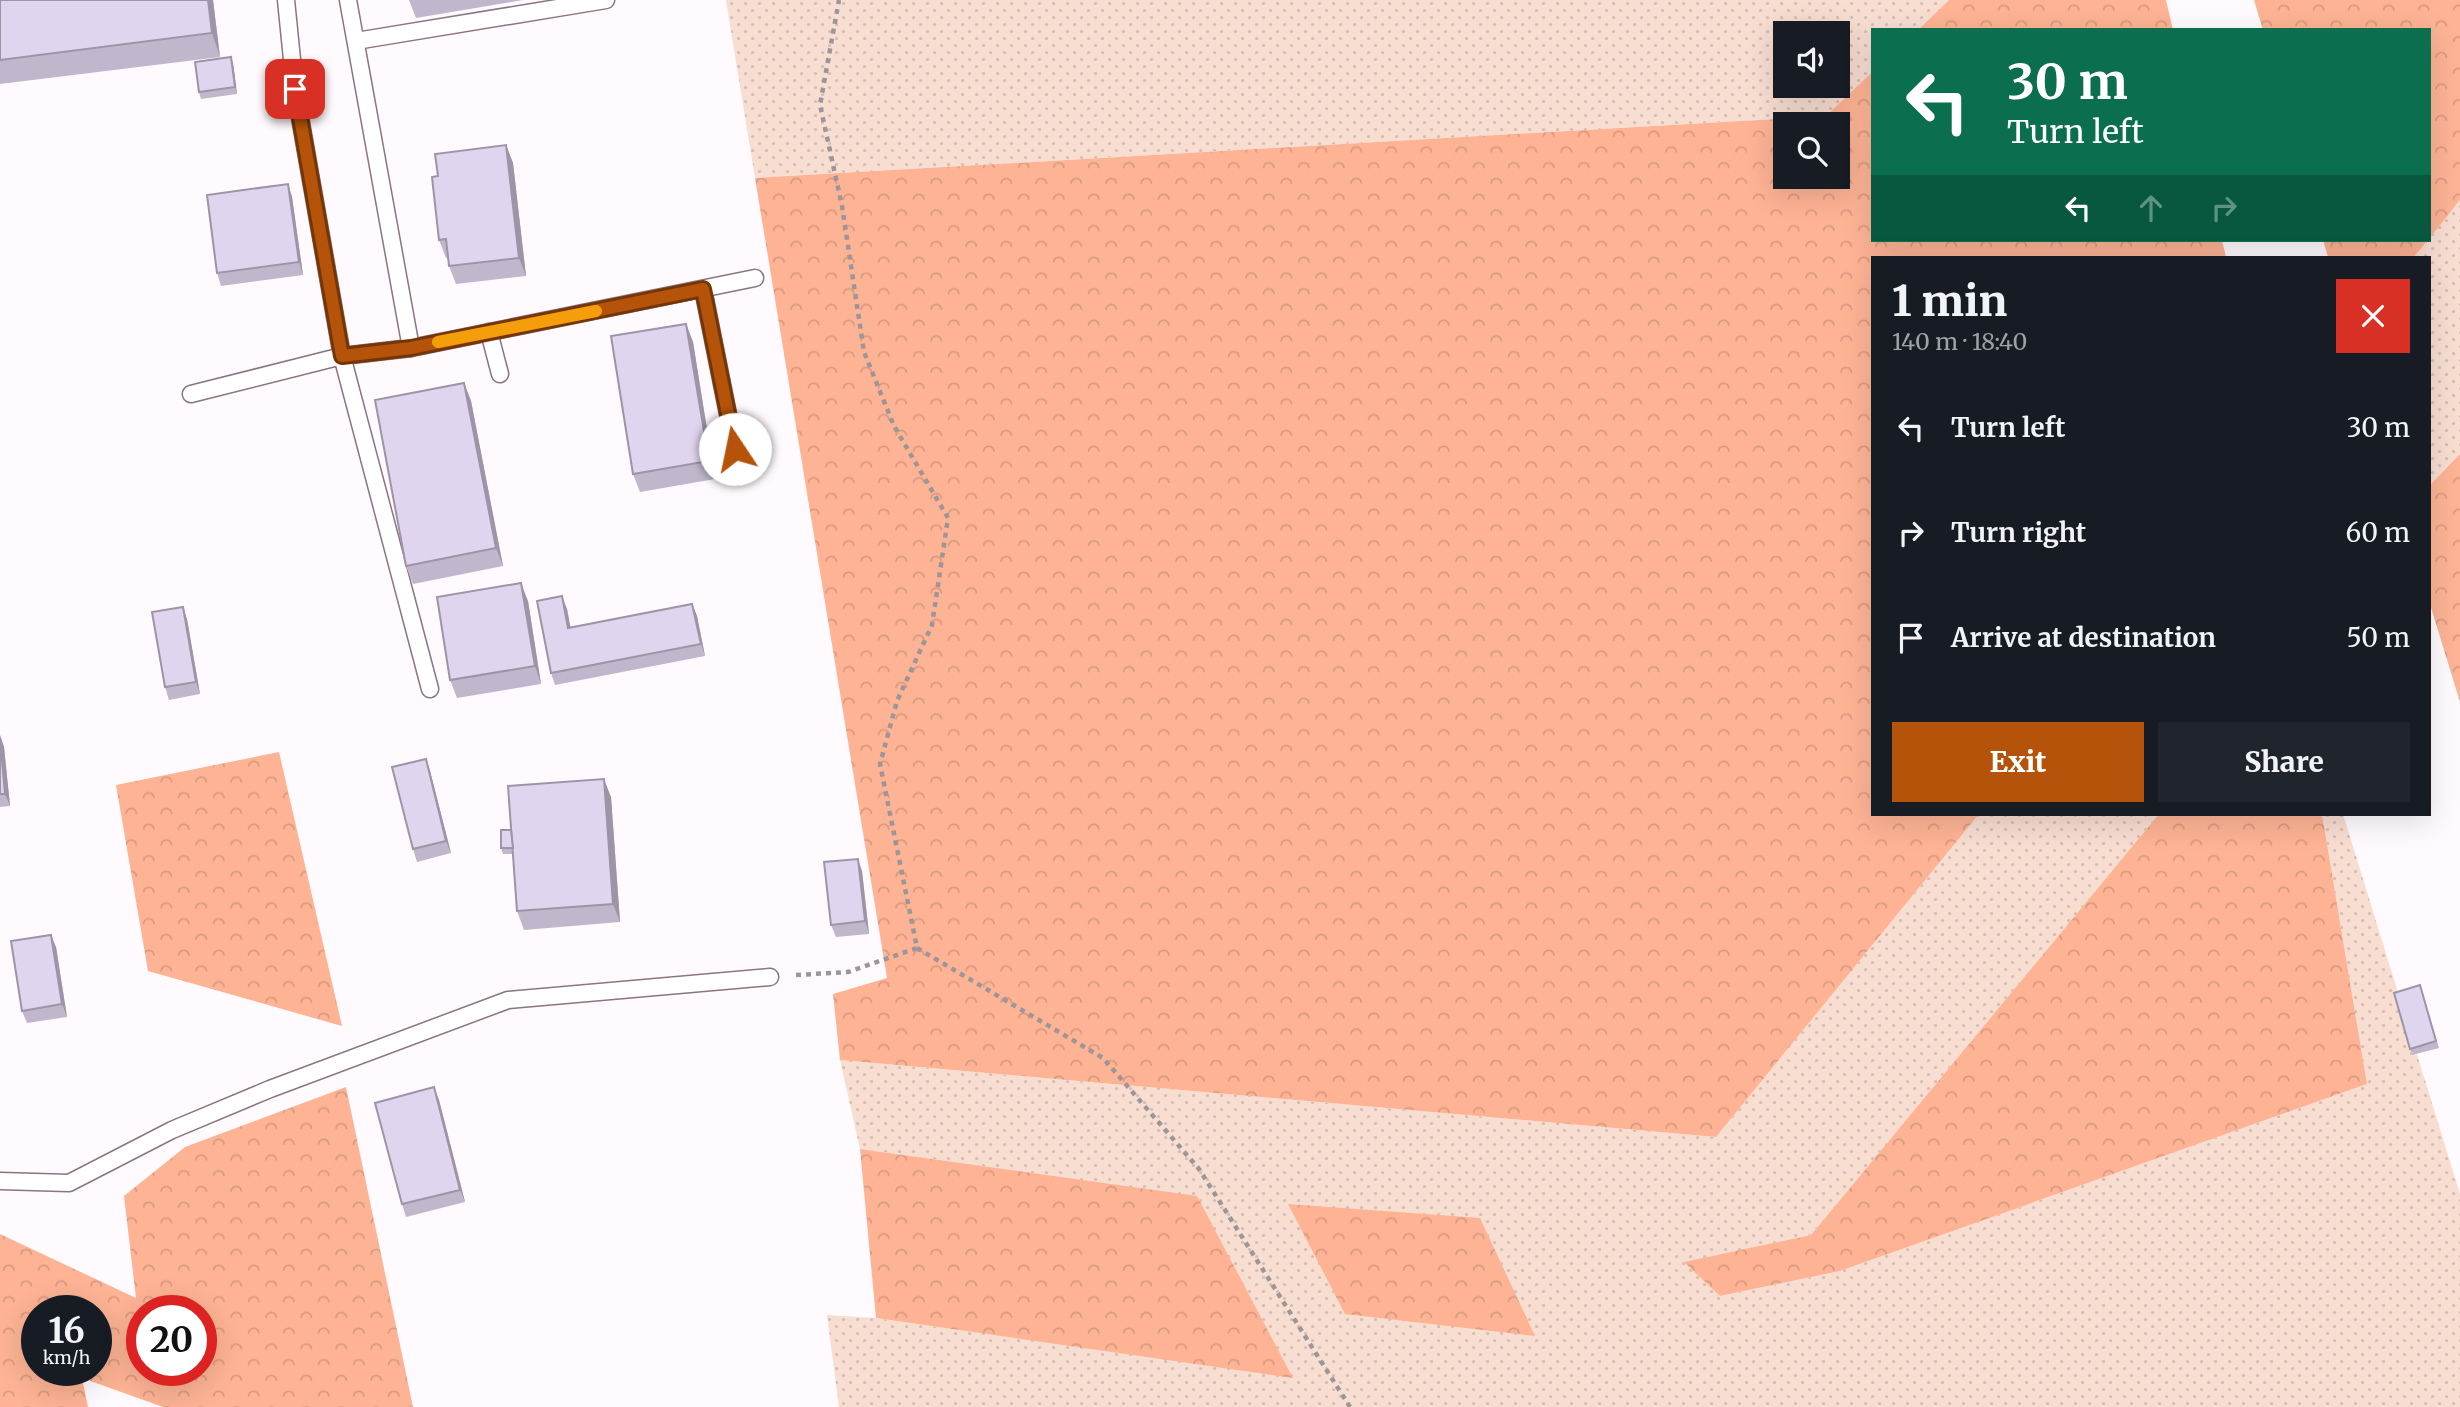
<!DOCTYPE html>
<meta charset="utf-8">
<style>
:root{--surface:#171b24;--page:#20242c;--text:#f1f3f6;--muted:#9ea1a6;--accent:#b45309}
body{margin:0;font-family:Merriweather,serif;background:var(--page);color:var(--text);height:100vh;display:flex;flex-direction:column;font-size:26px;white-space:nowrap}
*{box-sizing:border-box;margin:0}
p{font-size:23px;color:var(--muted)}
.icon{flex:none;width:38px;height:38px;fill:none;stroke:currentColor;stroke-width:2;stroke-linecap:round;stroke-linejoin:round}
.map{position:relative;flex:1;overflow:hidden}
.side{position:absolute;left:1871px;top:256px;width:560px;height:560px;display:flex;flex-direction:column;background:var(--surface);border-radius:0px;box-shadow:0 7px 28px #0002}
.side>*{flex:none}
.top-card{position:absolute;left:1871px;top:28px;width:560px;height:214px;border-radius:0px;box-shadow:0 7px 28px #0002;background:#0b6e4f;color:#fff;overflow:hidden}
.buttons{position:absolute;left:1773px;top:21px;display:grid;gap:14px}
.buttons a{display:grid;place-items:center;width:77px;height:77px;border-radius:0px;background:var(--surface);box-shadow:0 7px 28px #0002;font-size:35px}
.speed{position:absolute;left:21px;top:1295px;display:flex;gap:14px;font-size:35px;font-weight:700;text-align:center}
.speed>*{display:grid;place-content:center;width:91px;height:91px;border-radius:50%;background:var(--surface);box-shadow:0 7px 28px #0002;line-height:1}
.speed small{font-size:18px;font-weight:400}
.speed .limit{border:10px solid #d22;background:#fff;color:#111}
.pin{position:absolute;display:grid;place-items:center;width:60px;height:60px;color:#fff;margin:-30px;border-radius:14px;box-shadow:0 4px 10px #0006}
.me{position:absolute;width:77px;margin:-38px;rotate:349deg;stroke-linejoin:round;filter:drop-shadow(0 0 5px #0008)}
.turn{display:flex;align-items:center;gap:24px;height:147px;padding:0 21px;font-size:32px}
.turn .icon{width:91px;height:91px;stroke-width:2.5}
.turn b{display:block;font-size:49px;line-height:60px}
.lanes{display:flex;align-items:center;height:66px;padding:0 21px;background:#0003;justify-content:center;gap:35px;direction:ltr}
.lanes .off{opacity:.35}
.round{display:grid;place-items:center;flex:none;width:74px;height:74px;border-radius:0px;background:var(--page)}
.overview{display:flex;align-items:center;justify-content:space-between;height:119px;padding:0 21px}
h1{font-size:42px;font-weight:800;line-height:52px}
.cta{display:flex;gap:14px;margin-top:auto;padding:14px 21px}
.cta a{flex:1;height:80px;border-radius:0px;background:var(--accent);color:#fff;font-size:28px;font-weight:800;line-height:80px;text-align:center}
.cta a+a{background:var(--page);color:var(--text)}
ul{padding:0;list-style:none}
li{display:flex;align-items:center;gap:21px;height:105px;padding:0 21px}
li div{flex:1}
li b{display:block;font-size:26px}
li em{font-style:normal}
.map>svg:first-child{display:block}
.grass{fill:url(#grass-dots);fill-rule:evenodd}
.forest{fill:url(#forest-crowns);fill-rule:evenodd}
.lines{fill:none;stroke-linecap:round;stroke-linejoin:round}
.service-casing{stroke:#8b7483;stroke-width:19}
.path{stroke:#9c9599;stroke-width:4.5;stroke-dasharray:5 5;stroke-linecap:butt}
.service{stroke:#fff;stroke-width:16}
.wall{fill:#c1b7cd}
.shaded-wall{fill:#9d95a7}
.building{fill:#e0d5ee;stroke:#9d95a7;stroke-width:2}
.route-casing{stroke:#753606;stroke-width:18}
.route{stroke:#b45309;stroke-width:12}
.slow{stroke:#f59e0b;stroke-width:12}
</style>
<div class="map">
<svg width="2460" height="1407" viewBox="0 0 2460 1407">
<defs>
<pattern id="grass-dots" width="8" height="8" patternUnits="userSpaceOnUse" patternTransform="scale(1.75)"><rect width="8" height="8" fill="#f8ddd1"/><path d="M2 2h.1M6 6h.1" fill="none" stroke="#d5bdb3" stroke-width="1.8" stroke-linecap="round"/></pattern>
<pattern id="forest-crowns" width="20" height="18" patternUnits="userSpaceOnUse" patternTransform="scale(1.75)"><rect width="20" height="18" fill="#fdb394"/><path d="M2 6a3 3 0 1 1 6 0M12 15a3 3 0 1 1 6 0" fill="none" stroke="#d99a80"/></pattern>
</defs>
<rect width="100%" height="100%" fill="#fffafd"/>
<!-- grass -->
<g class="grass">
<path d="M 726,0 L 1949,0 L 1918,30 L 1872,30 L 1872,72 L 1826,116 L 755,178 ZM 1785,33 L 1838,33 L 1838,86 L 1785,86 Z"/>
<polygon points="2460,200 2460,454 2429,486 2429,257 2414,257"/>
<polygon points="1979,814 2159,814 1811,1235 1685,1262 1720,1296 1840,1271 2367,1084 2322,814 2343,814 2460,1194 2460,1407 839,1407 827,1315 876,1318 1292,1377 1197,1197 860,1149 840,1060 1716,1137"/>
</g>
<!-- forest -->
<g class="forest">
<polygon points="1949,0 2166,0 2173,30 1918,30"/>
<polygon points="2254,0 2460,0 2460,200 2429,239 2429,30 2263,30"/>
<path d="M 1872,72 L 1872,240 L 2222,240 L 2226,257 L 1872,257 L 1872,814 L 1979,814 L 1716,1137 L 840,1060 L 833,994 L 887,978 L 755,178 L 1826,116 ZM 1838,124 L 1838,177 L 1785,177 L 1785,124 Z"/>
<polygon points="2323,240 2428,240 2414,257 2328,257"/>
<polygon points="2460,454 2460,702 2429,601 2429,486"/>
<polygon points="279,752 342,1026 148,971 116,785"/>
<polygon points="2159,814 2322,814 2367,1084 1840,1271 1720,1296 1684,1262 1811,1235"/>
<path d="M 346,1087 L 413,1407 L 163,1407 L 82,1378 L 88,1407 L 0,1407 L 0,1234 L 136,1298 L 124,1196 L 185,1147 ZM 37,1311 L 96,1311 L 96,1370 L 37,1370 ZM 142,1311 L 201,1311 L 201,1370 L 142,1370 Z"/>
<polygon points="860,1149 1197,1196 1293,1378 876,1318"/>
<polygon points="1288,1204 1480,1218 1535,1336 1345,1314"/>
</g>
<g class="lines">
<defs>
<g id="service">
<polyline points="286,0 295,89 342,356 411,348 755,278"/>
<polyline points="348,0 411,348"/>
<polyline points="356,41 606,0"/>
<polyline points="703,289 735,449"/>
<polyline points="489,332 500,374"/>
<polyline points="191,394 342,356 430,689"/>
<polyline points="0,1181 69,1183 172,1130 270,1089 508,1000 770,977"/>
</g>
</defs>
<!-- service casing -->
<use href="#service" class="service-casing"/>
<!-- path -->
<g class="path">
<polyline points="917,948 1103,1058 1199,1169 1350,1407"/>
<polyline points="796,975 848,972 917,948 880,764 897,701 932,625 948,518 894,426 864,352 842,206 820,105 839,0"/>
</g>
<!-- service -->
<use href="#service" class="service"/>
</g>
<!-- wall -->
<g class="wall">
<polygon points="0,0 213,0 220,57 0,84"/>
<polygon points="409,0 523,0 416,18"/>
<polygon points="233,63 237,94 201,99 199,92"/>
<polygon points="506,145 513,163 526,276 456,284 449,266 448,258 446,258 439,240 438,176"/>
<polygon points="288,184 292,197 303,275 221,286 217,273"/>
<polygon points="686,324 693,342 715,479 640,492 633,474"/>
<polygon points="464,383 471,401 503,566 413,584 406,566"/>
<polygon points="528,601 541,684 457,698 450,680"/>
<polygon points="692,604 697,616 705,656 555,685 551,673 567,609 570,627"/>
<polygon points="187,619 200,694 169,700 165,687"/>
<polygon points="0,735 4,747 10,806 0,807"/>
<polygon points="430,771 451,853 417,862 413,849"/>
<polygon points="611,797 620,922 524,930 517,911 513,854 503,854 501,848 511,830"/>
<polygon points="862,871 869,934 836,937 831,925"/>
<polygon points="56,947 67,1017 27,1023 22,1011"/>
<polygon points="2422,992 2439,1048 2412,1055 2410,1049"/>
<polygon points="439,1100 465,1202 406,1217 402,1204"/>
</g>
<!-- shaded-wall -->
<g class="shaded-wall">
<polygon points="208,0 213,0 220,57 212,33"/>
<polygon points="231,57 233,63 237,94 235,87"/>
<polygon points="506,145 513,163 526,276 519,258"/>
<polygon points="288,184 292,197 303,275 299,262"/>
<polygon points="686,324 693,342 715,479 709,461"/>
<polygon points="464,383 471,401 503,566 496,548"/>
<polygon points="521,583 528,601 541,684 535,666"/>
<polygon points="562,596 567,609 573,640 568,628"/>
<polygon points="692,604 697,616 705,656 701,644"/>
<polygon points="183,607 187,619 200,694 196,682"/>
<polygon points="0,735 4,747 10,806 5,794"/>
<polygon points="426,759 430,771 451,853 446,841"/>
<polygon points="604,779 611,797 620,922 613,904"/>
<polygon points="858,859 862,871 869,934 865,921"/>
<polygon points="51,935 56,947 67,1017 62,1004"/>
<polygon points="434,1087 439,1100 465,1202 460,1190"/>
</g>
<!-- building -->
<g class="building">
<polygon points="0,0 208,0 212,33 0,60"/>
<polygon points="231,57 235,87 199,92 195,62"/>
<polygon points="506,145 519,258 449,266 446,239 439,240 432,177 438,176 435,154"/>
<polygon points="288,184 299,262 217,273 207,195"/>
<polygon points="686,324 709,461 633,474 611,336"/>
<polygon points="464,383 496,548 406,566 375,400"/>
<polygon points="521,583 535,666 450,680 437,597"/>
<polygon points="562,596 568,628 692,604 701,644 551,673 537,601"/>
<polygon points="183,607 196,682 165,687 152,612"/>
<polygon points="0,738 5,794 0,794"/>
<polygon points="426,759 446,841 413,849 392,767"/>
<polygon points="604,779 613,904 517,911 508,786"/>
<polygon points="501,830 511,830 513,848 501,848"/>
<polygon points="858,859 865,921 831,925 824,862"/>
<polygon points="51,935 62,1004 22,1011 11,941"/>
<polygon points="2420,985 2436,1041 2410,1049 2394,993"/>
<polygon points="434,1087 460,1190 402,1204 375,1103"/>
</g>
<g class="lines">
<defs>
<polyline id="route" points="295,89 342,356 411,348 703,289 735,449"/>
</defs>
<!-- route casing -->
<use href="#route" class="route-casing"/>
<!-- route -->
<use href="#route" class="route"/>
<!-- slow -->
<polyline class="slow" points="438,342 596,311"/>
</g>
</svg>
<div class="buttons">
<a><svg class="icon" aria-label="sound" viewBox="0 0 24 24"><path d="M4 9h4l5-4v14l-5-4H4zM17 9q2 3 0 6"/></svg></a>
<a><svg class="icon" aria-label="search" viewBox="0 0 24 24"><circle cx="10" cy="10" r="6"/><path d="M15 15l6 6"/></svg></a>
</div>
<div class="speed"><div>16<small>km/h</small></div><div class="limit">20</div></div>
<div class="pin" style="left:295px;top:89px;background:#d93025"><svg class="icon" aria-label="arrive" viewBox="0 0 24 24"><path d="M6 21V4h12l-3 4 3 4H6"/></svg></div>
<svg class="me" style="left:735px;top:449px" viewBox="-20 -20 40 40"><circle r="19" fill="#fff"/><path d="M0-13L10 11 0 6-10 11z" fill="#b45309"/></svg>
<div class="top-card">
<div class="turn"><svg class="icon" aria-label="left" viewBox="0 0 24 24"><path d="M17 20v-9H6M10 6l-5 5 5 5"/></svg><div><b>30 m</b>Turn left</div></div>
<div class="lanes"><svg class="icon" aria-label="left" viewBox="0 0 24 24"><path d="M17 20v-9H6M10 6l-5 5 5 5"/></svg><svg class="icon off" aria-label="ahead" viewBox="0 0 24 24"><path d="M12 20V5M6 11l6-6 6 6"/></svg><svg class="icon off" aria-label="right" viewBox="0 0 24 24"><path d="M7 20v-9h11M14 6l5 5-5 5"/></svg></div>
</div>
<section class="side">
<div class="overview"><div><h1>1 min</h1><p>140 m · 18:40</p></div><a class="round" style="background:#d93025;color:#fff"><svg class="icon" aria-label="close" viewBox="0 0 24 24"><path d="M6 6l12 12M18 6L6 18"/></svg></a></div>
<ul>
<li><svg class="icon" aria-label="left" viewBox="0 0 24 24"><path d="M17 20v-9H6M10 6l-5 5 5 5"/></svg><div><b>Turn left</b></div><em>30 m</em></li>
<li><svg class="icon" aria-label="right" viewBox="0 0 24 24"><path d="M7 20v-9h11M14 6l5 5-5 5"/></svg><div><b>Turn right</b></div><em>60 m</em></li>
<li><svg class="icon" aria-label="arrive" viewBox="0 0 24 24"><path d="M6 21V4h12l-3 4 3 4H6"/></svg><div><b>Arrive at destination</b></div><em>50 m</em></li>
</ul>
<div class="cta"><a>Exit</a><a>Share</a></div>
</section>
</div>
